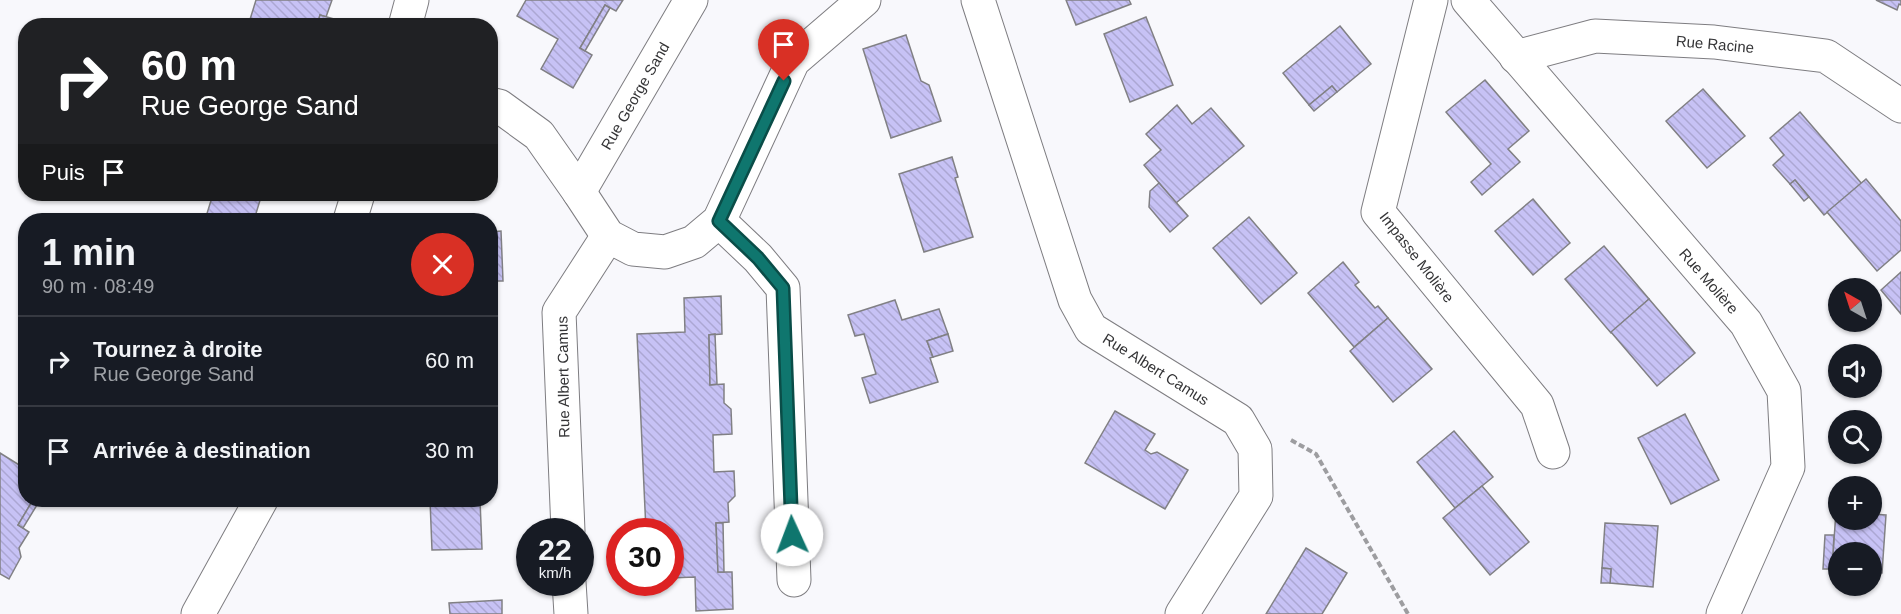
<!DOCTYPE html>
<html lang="fr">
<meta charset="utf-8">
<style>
:root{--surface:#171b24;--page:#242831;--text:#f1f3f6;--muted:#9ea1a6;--line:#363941}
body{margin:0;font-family:Arial,sans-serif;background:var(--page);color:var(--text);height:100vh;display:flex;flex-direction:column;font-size:22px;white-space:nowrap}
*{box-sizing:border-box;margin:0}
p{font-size:20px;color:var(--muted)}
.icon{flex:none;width:33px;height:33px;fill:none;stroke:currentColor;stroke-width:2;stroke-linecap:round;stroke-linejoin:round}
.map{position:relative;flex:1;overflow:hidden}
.panel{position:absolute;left:18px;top:213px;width:480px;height:294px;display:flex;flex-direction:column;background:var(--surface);border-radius:24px;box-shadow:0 2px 4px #0004}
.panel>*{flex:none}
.top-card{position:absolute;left:18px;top:18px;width:480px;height:183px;border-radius:24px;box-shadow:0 2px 4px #0004;background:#202124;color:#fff;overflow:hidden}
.needle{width:39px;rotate:321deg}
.tools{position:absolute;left:1828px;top:278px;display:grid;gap:12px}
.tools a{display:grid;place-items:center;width:54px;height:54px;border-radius:50%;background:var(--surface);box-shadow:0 2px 4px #0004;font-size:30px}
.speed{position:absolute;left:516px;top:518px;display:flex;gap:12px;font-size:30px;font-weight:700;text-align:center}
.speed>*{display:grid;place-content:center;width:78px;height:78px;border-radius:50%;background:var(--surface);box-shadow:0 2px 4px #0004;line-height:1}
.speed small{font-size:15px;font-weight:400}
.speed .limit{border:9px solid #d22;background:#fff;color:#111}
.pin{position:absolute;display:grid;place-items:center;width:51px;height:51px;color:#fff;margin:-62px -26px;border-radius:50% 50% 50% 0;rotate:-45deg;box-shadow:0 0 6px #0007}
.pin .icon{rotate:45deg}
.me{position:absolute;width:66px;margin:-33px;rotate:358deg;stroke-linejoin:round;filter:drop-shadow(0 0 4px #0008)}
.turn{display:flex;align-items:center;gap:21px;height:126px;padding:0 24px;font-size:27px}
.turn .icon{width:78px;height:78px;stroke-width:2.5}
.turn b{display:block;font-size:42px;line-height:51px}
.then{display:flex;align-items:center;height:57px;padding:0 24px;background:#0003;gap:12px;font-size:22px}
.round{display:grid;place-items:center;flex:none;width:63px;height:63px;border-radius:32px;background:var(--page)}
.headline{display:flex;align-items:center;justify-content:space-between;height:102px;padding:0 24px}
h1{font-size:36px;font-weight:600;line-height:45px}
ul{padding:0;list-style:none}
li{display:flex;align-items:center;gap:18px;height:90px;padding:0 24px;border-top:2px solid var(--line)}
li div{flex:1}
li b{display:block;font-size:22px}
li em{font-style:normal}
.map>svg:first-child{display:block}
.building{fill:url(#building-back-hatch);stroke:#818084;stroke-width:1.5}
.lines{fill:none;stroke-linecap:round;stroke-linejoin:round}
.minor-casing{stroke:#7e7d81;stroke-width:35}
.path{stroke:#9d9da0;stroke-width:4;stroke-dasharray:6 3;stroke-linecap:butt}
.minor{stroke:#fff;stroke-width:33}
.route-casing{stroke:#0a4d48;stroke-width:15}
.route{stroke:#0f766e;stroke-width:10}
.labels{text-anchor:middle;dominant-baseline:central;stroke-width:6;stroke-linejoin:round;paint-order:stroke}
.street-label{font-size:15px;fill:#343436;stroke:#fff}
</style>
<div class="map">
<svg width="1901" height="614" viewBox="0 0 1901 614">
<defs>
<pattern id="building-back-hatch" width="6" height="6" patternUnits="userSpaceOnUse" patternTransform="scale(1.5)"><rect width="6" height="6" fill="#c7c2f5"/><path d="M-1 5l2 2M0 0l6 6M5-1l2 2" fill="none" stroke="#aca7d3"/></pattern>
</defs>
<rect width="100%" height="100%" fill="#f8f8fc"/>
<!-- building -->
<g class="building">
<polygon points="256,0 332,0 326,17 320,15 317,26 248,26"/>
<polygon points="526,0 623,0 616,11 605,5 580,48 592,55 573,88 541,69 558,39 517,16"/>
<polygon points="1066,0 1129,0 1131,4 1076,25"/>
<polygon points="1876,0 1901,0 1901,5 1899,4 1897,10"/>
<polygon points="605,5 610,8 585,51 580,48"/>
<polygon points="320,15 341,21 339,26 317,26"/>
<polygon points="1146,17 1173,85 1130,102 1104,34"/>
<polygon points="1340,26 1371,64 1337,92 1332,86 1309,105 1283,73"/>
<polygon points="906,35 921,81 929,85 941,121 891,138 863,49"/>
<polygon points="1485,80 1529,131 1508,149 1520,162 1482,195 1471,182 1491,164 1446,112"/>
<polygon points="1332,86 1337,92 1314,111 1309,105"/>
<polygon points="1703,89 1745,136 1707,168 1666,121"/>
<polygon points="1177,105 1192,124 1211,108 1244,146 1176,203 1144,165 1161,150 1146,134"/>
<polygon points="1800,112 1862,184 1824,215 1795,180 1790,184 1773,165 1784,155 1770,138"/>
<polygon points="952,157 958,177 955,178 973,237 924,252 899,174"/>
<polygon points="1866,179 1901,221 1901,250 1877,271 1827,212"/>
<polygon points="1795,180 1809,197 1804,201 1790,184"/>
<polygon points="1159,183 1188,216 1170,232 1149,207 1150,191"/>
<polygon points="213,194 250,194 261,197 254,220 205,220"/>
<polygon points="1533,199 1570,243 1533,275 1495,231"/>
<polygon points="1249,217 1297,273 1261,304 1213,248"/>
<polygon points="501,231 503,281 490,281 490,232"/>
<polygon points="1604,246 1649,299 1611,333 1565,279"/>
<polygon points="1343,262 1359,282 1355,285 1375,308 1378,306 1388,318 1354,347 1308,293"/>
<polygon points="1901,272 1901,314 1881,290"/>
<polygon points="721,296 722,334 709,335 710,385 724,384 724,403 731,409 732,434 713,435 714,472 734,471 735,496 728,503 729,522 716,523 718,572 732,572 733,609 696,611 695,577 670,578 670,531 646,531 637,334 685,332 684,298"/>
<polygon points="1649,299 1695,353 1657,386 1611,332"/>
<polygon points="895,300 902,320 939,309 948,334 927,341 933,357 930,358 938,382 870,403 862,378 876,374 864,334 855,336 848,315"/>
<polygon points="1388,318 1432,369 1393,402 1350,351"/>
<polygon points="715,334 717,384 710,385 709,335"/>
<polygon points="948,334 953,351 933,357 927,341"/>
<polygon points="490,396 496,396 497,431 490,431"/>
<polygon points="1115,411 1155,434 1145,450 1151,454 1157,452 1188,470 1165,509 1085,463"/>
<polygon points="1685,414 1719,480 1671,504 1638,438"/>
<polygon points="1454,431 1493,477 1455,508 1417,462"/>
<polygon points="0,453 24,468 26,466 26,500 33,500 18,525 29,532 19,548 21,557 9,579 0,574"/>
<polygon points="1482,486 1529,542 1490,575 1443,518"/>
<polygon points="33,500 40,500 23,528 18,525"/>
<polygon points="430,500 480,500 482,549 432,550"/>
<polygon points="1836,511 1839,511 1839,519 1872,519 1872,514 1886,515 1882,573 1872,572 1872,552 1839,552 1839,570 1832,569"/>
<polygon points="716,523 723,523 724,572 718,572"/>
<polygon points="1605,523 1658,526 1653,587 1610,583 1611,569 1602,568"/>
<polygon points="1825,535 1834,535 1832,569 1823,569"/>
<polygon points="1306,548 1347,573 1322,614 1266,614"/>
<polygon points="1602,568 1611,569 1610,583 1601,583"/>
<polygon points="502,600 502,614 450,614 449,603"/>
</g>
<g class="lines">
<defs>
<g id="minor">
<polyline points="978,0 1075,300 1091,329 1238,420 1255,449 1256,496 1182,614"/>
<polyline points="1431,0 1378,212 1537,405 1553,452"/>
<polyline points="1468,0 1746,323 1784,391 1788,467 1723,614"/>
<polyline points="405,26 412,0"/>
<polyline points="1516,57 1595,36 1714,42 1826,56 1901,106"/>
<polyline points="490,104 499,106 539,135 579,192 608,236 633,249 665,252 694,242 719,221 793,61 864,0"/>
<polyline points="579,192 691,0"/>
<polyline points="350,220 358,194"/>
<polyline points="719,221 758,258 783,288 794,580"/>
<polyline points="568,531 559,312 608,236"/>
<polyline points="569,582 571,614"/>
<polyline points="198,614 261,500"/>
</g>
</defs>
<!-- minor casing -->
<use href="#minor" class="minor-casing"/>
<!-- path -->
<polyline class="path" points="1291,440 1316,454 1408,614"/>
<!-- minor -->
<use href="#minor" class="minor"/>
</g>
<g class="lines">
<defs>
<polyline id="route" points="784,81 719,221 758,258 783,288 792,535"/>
</defs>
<!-- route casing -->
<use href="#route" class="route-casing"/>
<!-- route -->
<use href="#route" class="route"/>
</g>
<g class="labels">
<!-- street labels -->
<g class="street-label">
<text transform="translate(1715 44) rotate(5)">Rue Racine</text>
<text transform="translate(635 96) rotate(-60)">Rue George Sand</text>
<text transform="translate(1417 257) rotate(52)">Impasse Molière</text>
<text transform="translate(1709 281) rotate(49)">Rue Molière</text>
<text transform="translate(1156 369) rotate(32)">Rue Albert Camus</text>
<text transform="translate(563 377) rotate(-91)">Rue Albert Camus</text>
</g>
</g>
</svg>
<div class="tools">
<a><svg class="needle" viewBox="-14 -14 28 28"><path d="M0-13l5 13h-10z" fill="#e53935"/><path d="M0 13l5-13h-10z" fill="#9ea1a6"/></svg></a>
<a><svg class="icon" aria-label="sound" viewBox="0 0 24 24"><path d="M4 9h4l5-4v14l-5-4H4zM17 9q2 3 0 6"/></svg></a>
<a><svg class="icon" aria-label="search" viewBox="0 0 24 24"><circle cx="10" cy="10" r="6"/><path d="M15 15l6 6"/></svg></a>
<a>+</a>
<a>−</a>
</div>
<div class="speed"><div>22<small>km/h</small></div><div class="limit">30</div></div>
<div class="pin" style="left:784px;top:81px;background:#d93025"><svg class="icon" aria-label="arrive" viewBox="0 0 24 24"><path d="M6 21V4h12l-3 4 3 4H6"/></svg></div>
<svg class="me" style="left:792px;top:535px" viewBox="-20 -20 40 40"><circle r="19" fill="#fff"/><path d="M0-13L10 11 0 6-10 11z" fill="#0f766e"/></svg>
<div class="top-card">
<div class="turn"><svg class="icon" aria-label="right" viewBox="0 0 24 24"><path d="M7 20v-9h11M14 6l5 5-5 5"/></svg><div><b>60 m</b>Rue George Sand</div></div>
<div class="then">Puis<svg class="icon" aria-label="arrive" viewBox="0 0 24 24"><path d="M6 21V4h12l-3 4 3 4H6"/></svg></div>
</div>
<section class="panel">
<div class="headline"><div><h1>1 min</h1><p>90 m · 08:49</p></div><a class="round" style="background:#d93025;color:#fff"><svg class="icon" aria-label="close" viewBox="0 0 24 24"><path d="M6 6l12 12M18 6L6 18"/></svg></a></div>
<ul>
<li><svg class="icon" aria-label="right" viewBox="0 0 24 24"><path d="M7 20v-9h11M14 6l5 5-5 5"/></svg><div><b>Tournez à droite</b><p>Rue George Sand</p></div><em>60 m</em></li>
<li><svg class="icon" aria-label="arrive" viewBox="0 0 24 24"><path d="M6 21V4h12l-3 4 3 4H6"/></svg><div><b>Arrivée à destination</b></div><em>30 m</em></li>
</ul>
</section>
</div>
